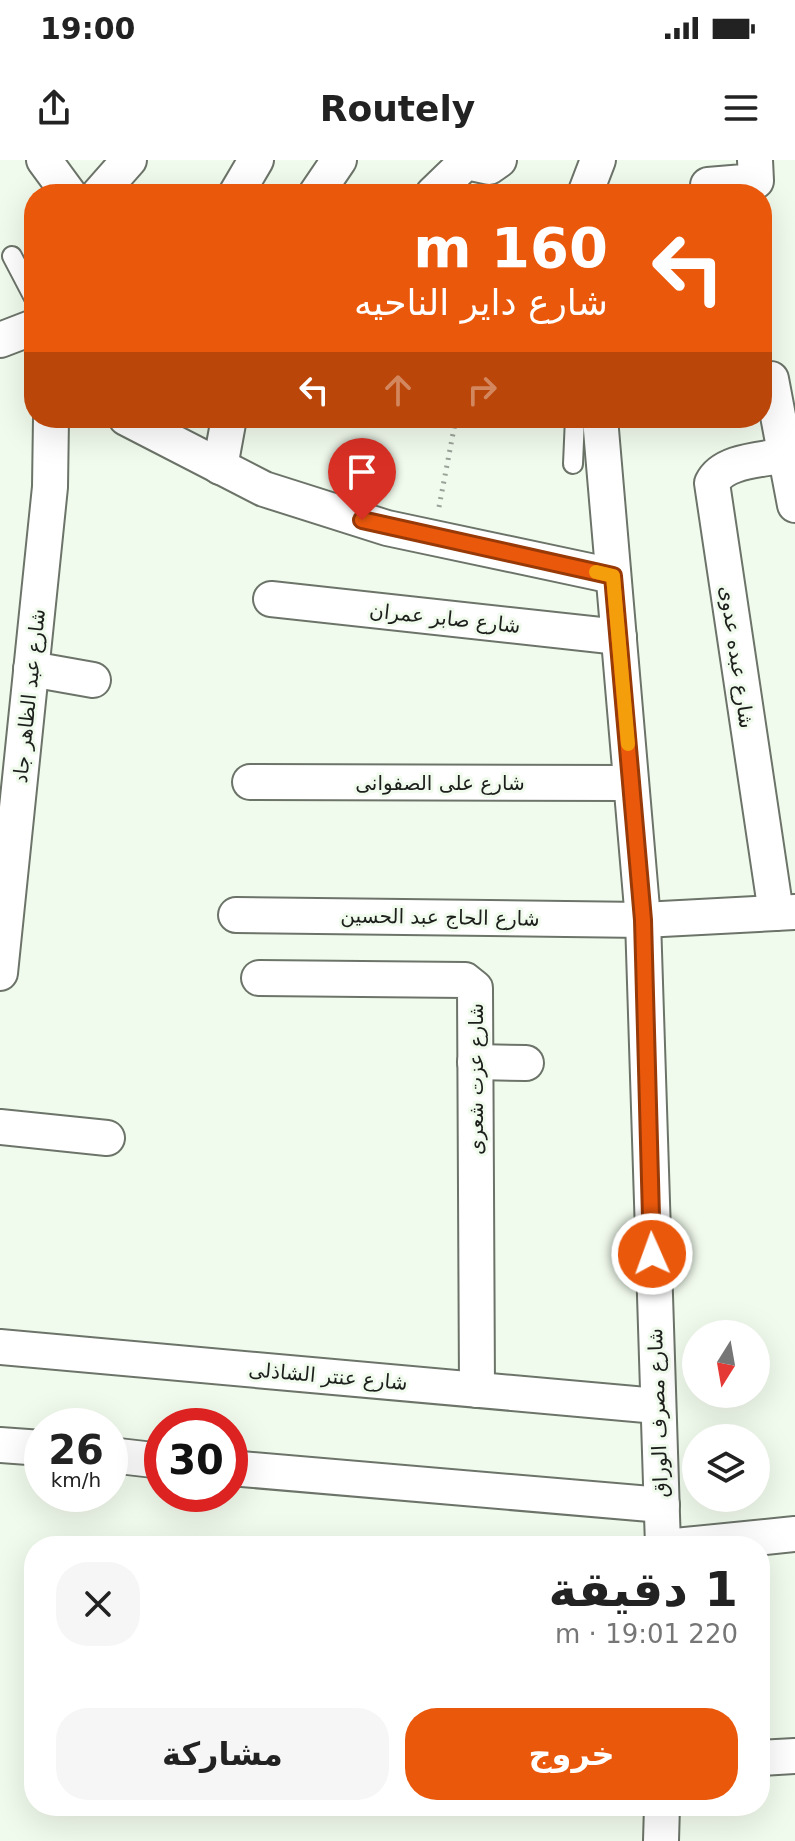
<!DOCTYPE html>
<html lang="ar">
<meta charset="utf-8">
<style>
:root{--surface:#fff;--page:#f6f6f6;--text:#222;--muted:#767676;--accent:#ea580c}
body{margin:0;font-family:"DejaVu Sans",Vazirmatn,sans-serif;background:var(--page);color:var(--text);direction:rtl;height:100vh;display:flex;flex-direction:column;font-size:30px;white-space:nowrap}
*{box-sizing:border-box;margin:0}
p{font-size:26px;color:var(--muted)}
.icon{flex:none;width:44px;height:44px;fill:none;stroke:currentColor;stroke-width:2;stroke-linecap:round;stroke-linejoin:round}
.map{position:relative;flex:1;overflow:hidden;direction:ltr}
.side{position:absolute;left:24px;top:1376px;width:746px;height:280px;display:flex;flex-direction:column;background:var(--surface);border-radius:32px;box-shadow:0 8px 32px #0002;direction:rtl}
.side>*{flex:none}
.guide{position:absolute;left:24px;top:24px;width:748px;height:244px;border-radius:32px;box-shadow:0 8px 32px #0002;direction:rtl;background:#ea580c;color:#fff;overflow:hidden}
.needle{width:52px;rotate:191deg}
.tools{position:absolute;left:682px;top:1160px;display:grid;gap:16px}
.tools a{display:grid;place-items:center;width:88px;height:88px;border-radius:50%;background:var(--surface);box-shadow:0 8px 32px #0002;font-size:40px}
.speed{position:absolute;left:24px;top:1248px;display:flex;gap:16px;font-size:40px;font-weight:700;text-align:center}
.speed>*{display:grid;place-content:center;width:104px;height:104px;border-radius:50%;background:var(--surface);box-shadow:0 8px 32px #0002;line-height:1}
.speed small{font-size:20px;font-weight:400}
.speed .limit{border:12px solid #d22;background:#fff;color:#111}
.pin{position:absolute;display:grid;place-items:center;width:68px;height:68px;color:#fff;margin:-82px -34px;border-radius:50% 50% 50% 0;rotate:-45deg;box-shadow:0 0 8px #0007}
.pin .icon{rotate:45deg}
.me{position:absolute;width:88px;margin:-44px;rotate:358deg;stroke-linejoin:round;filter:drop-shadow(0 0 6px #0008)}
.turn{display:flex;align-items:center;gap:28px;height:168px;padding:0 32px;font-size:36px}
.turn .icon{width:104px;height:104px;stroke-width:2.5}
.turn b{display:block;font-size:56px;line-height:68px}
.lanes{display:flex;align-items:center;height:76px;padding:0 32px;background:#0003;justify-content:center;gap:40px;direction:ltr}
.lanes .off{opacity:.35}
.round{display:grid;place-items:center;flex:none;width:84px;height:84px;border-radius:32px;background:var(--page)}
.headline{display:flex;align-items:center;justify-content:space-between;height:136px;padding:0 32px}
h1{font-size:48px;font-weight:700;line-height:60px}
.cta{display:flex;gap:16px;margin-top:auto;padding:16px 32px}
.cta a{flex:1;height:92px;border-radius:32px;background:var(--accent);color:#fff;font-size:32px;font-weight:700;line-height:92px;text-align:center}
.cta a+a{background:var(--page);color:var(--text)}
.status{display:flex;justify-content:space-between;align-items:center;height:56px;padding:0 40px;background:var(--surface);direction:ltr}
.status svg{height:22px;fill:currentColor}
header{display:flex;justify-content:space-between;align-items:center;height:104px;padding:0 32px;background:var(--surface);font-size:36px;font-weight:700}
.map>svg:first-child{display:block}
.lines{fill:none;stroke-linecap:round;stroke-linejoin:round}
.lane-casing{stroke:#6c7469;stroke-width:22}
.street-casing{stroke:#6c7469;stroke-width:38}
.path{stroke:#9ba299;stroke-width:5;stroke-dasharray:2 6;stroke-linecap:butt}
.lane{stroke:#fff;stroke-width:18}
.street{stroke:#fff;stroke-width:34}
.route-casing{stroke:#983908;stroke-width:20}
.route{stroke:#ea580c;stroke-width:14}
.slow{stroke:#f59e0b;stroke-width:14}
.labels{text-anchor:middle;dominant-baseline:central;stroke-width:6;stroke-linejoin:round;paint-order:stroke}
.street-label{font-size:20px;fill:#1c1f1b;stroke:#f1fbed}
</style>
<div class="status"><b>19:00</b><svg viewBox="0 0 49 12"><path d="M0 12V9h3v3zM5 12V6h3v6zM10 12V3h3v9zM15 12V0h3v12zM26 1h20v11H26zM47 4h2v5h-2z"/></svg></div>
<header><svg class="icon" aria-label="menu" viewBox="0 0 24 24"><path d="M4 6h16M4 12h16M4 18h16"/></svg>Routely<svg class="icon" aria-label="share" viewBox="0 0 24 24"><path d="M12 15V3M7 8l5-5 5 5M5 13v7h14v-7"/></svg></header>
<div class="map">
<svg width="795" height="1681" viewBox="0 0 795 1681">
<rect width="100%" height="100%" fill="#f1fbed"/>
<g class="lines">
<defs>
<g id="lane">
<polyline points="12,96 34,138"/>
<polyline points="573,304 575,258"/>
</g>
<g id="street">
<polyline points="44,0 69,34"/>
<polyline points="708,25 756,21 755,0"/>
<polyline points="99,34 129,0"/>
<polyline points="236,34 256,0"/>
<polyline points="316,34 339,0"/>
<polyline points="433,34 466,2 489,7 499,0"/>
<polyline points="585,34 598,0"/>
<polyline points="0,180 34,167"/>
<polyline points="771,219 795,345"/>
<polyline points="126,258 264,329 387,368 613,416"/>
<polyline points="600,258 643,760 663,1386"/>
<polyline points="220,307 229,258"/>
<polyline points="271,439 619,477"/>
<polyline points="31,509 93,520"/>
<polyline points="250,622 631,623"/>
<path d="M 776,753 L 712,323 C 723,300 763,300 786,295"/>
<polyline points="236,755 643,760 795,752"/>
<polyline points="0,813 50,327 51,258"/>
<polyline points="259,818 465,820 475,828 477,1230"/>
<polyline points="475,902 526,903"/>
<polyline points="0,967 107,978"/>
<polyline points="0,1187 657,1246"/>
<polyline points="0,1285 42,1288"/>
<polyline points="110,1295 162,1301"/>
<polyline points="230,1308 662,1345"/>
<polyline points="675,1386 795,1374"/>
<polyline points="760,1598 795,1596"/>
<polyline points="661,1681 662,1646"/>
</g>
</defs>
<!-- lane casing -->
<use href="#lane" class="lane-casing"/>
<!-- street casing -->
<use href="#street" class="street-casing"/>
<!-- path -->
<polyline class="path" points="439,347 456,258"/>
<!-- lane -->
<use href="#lane" class="lane"/>
<!-- street -->
<use href="#street" class="street"/>
</g>
<g class="lines">
<defs>
<polyline id="route" points="362,360 613,416 643,760 652,1094"/>
</defs>
<!-- route casing -->
<use href="#route" class="route-casing"/>
<!-- route -->
<use href="#route" class="route"/>
<!-- slow -->
<polyline class="slow" points="596,412 613,416 628,584"/>
</g>
<g class="labels">
<!-- street labels -->
<g class="street-label">
<text transform="translate(445 458) rotate(6)">شارع صابر عمران</text>
<text transform="translate(737 497) rotate(82)">شارع عبده عدوى</text>
<text transform="translate(29 536) rotate(-84)">شارع عبد الظاهر جاد</text>
<text x="440" y="623">شارع على الصفوانى</text>
<text transform="translate(440 757) rotate(1)">شارع الحاج عبد الحسين</text>
<text transform="translate(476 919) rotate(-90)">شارع عزت شعرى</text>
<text transform="translate(328 1216) rotate(5)">شارع عنتر الشاذلى</text>
<text transform="translate(658 1253) rotate(-92)">شارع مصرف الوراق</text>
</g>
</g>
</svg>
<div class="tools">
<a><svg class="needle" viewBox="-14 -14 28 28"><path d="M0-13l5 13h-10z" fill="#e53935"/><path d="M0 13l5-13h-10z" fill="#767676"/></svg></a>
<a><svg class="icon" aria-label="layers" viewBox="0 0 24 24"><path d="M12 4l9 5-9 5-9-5zM3 14l9 5 9-5"/></svg></a>
</div>
<div class="speed"><div>26<small>km/h</small></div><div class="limit">30</div></div>
<div class="pin" style="left:362px;top:360px;background:#d93025"><svg class="icon" aria-label="arrive" viewBox="0 0 24 24"><path d="M6 21V4h12l-3 4 3 4H6"/></svg></div>
<svg class="me" style="left:652px;top:1094px" viewBox="-20 -20 40 40"><circle r="17" fill="#ea580c" stroke="#fff" stroke-width="3"/><path d="M0-11L8 9 0 5-8 9z" fill="#fff"/></svg>
<div class="guide">
<div class="turn"><svg class="icon" aria-label="left" viewBox="0 0 24 24"><path d="M17 20v-9H6M10 6l-5 5 5 5"/></svg><div><b>160 m</b>شارع داير الناحيه</div></div>
<div class="lanes"><svg class="icon" aria-label="left" viewBox="0 0 24 24"><path d="M17 20v-9H6M10 6l-5 5 5 5"/></svg><svg class="icon off" aria-label="ahead" viewBox="0 0 24 24"><path d="M12 20V5M6 11l6-6 6 6"/></svg><svg class="icon off" aria-label="right" viewBox="0 0 24 24"><path d="M7 20v-9h11M14 6l5 5-5 5"/></svg></div>
</div>
<section class="side">
<div class="headline"><div><h1>1 دقيقة</h1><p>220 m · 19:01</p></div><a class="round"><svg class="icon" aria-label="close" viewBox="0 0 24 24"><path d="M6 6l12 12M18 6L6 18"/></svg></a></div>
<div class="cta"><a>خروج</a><a>مشاركة</a></div>
</section>
</div>
